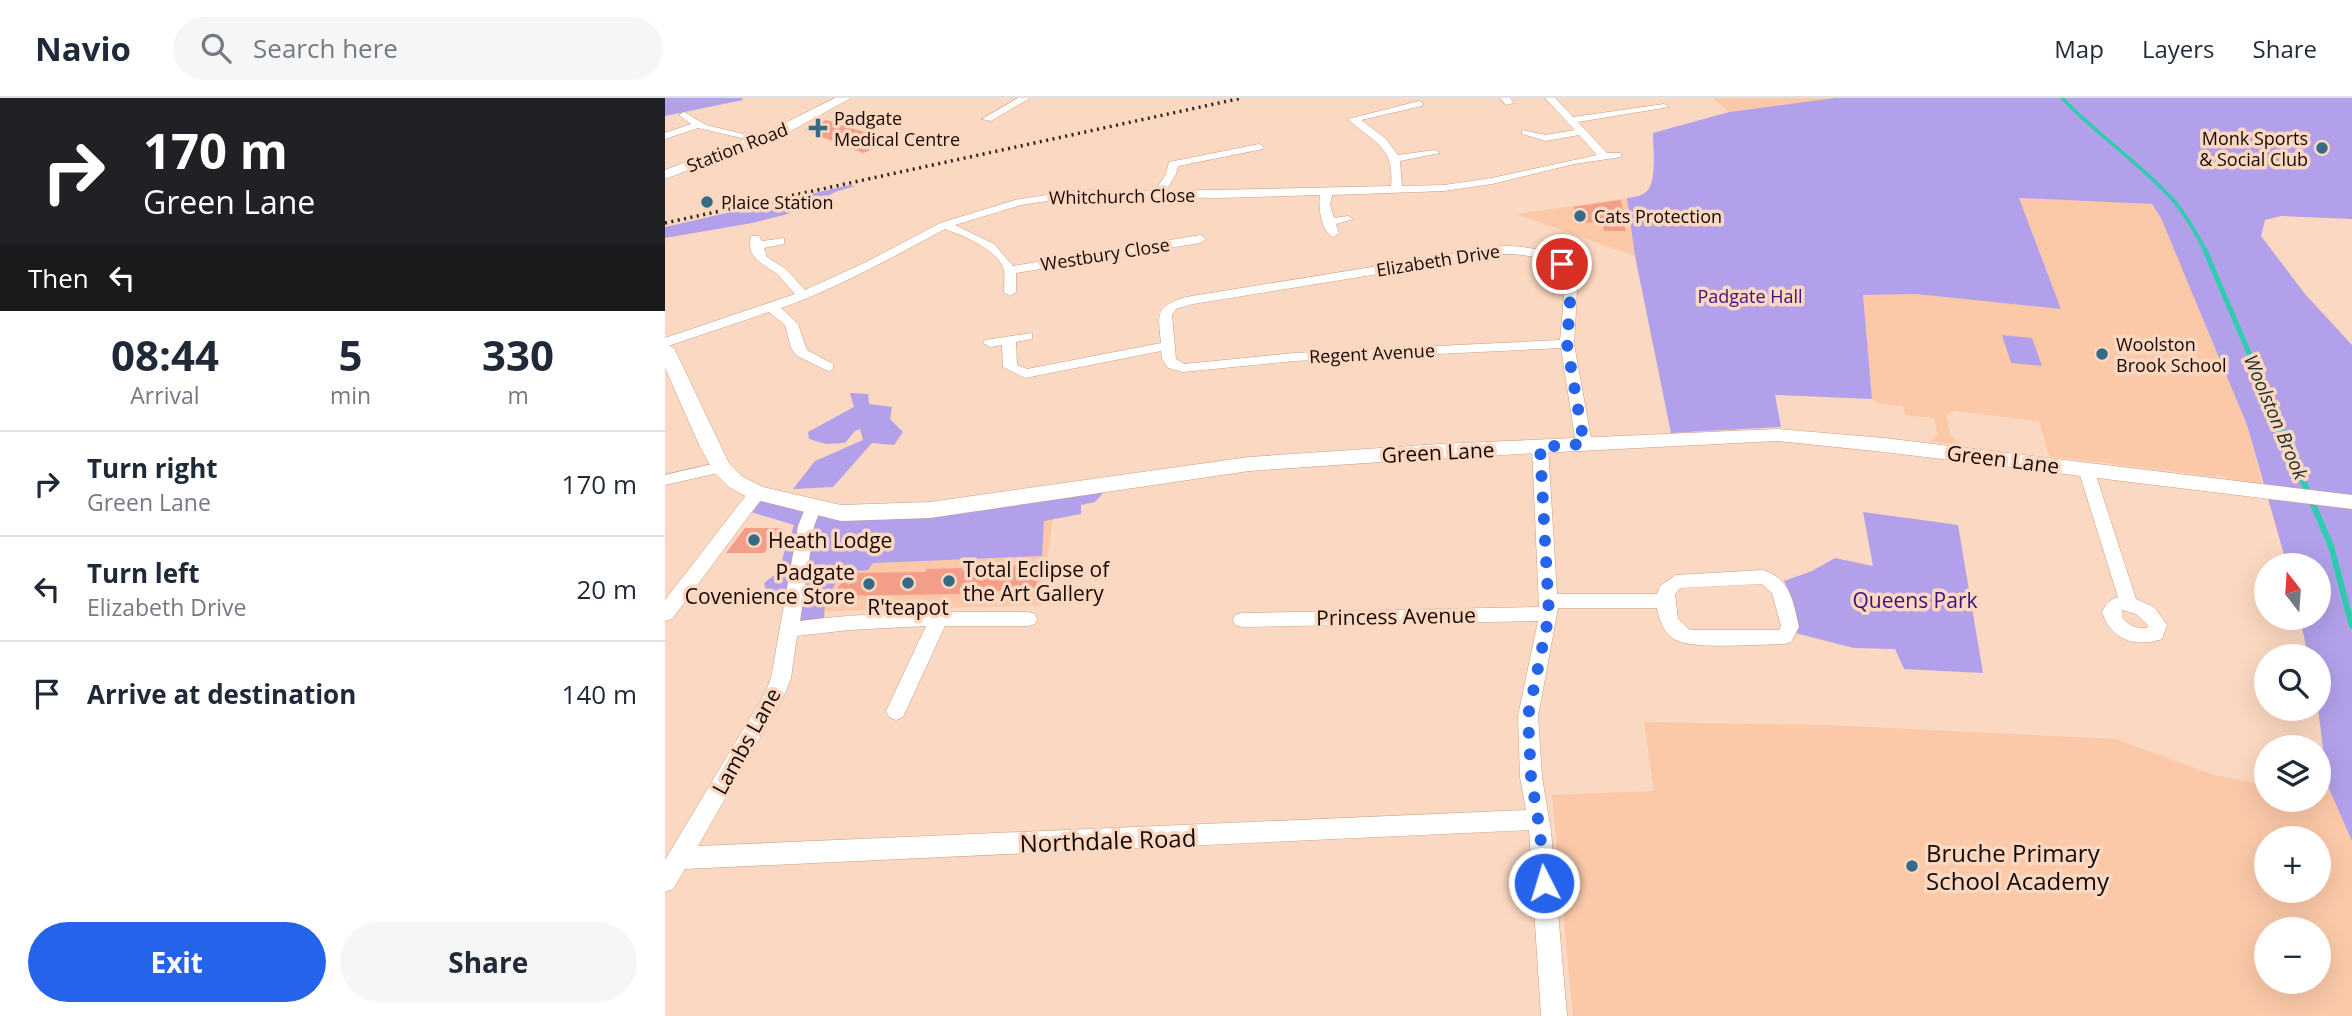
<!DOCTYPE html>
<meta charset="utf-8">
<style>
:root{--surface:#fff;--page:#f6f6f7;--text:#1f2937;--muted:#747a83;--line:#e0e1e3;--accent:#2563eb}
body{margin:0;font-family:"Open Sans",sans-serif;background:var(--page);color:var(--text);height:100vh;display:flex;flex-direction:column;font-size:26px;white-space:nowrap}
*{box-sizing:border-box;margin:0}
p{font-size:23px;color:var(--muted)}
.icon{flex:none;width:38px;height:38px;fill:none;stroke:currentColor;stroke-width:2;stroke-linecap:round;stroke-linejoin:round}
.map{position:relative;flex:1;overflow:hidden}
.side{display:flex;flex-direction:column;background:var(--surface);width:665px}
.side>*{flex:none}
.hud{background:#202124;color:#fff;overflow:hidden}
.needle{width:46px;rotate:343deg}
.fabs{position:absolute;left:1589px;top:455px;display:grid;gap:14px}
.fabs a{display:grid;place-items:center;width:77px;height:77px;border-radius:50%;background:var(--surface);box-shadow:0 7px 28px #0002;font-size:35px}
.pin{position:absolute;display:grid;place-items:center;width:60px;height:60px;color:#fff;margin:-30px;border:4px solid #fff;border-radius:50%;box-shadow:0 2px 7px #0007}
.me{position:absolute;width:77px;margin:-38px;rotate:355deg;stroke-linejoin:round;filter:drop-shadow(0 0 5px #0008)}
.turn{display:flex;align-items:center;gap:24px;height:147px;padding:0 28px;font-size:32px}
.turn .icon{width:91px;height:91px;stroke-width:2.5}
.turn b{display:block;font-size:49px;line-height:60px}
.then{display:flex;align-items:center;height:66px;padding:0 28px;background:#0003;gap:14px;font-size:26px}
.eta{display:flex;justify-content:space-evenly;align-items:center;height:119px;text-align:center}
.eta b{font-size:42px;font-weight:700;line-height:49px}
.action{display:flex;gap:14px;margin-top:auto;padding:14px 28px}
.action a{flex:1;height:80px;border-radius:42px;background:var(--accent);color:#fff;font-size:28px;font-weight:700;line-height:80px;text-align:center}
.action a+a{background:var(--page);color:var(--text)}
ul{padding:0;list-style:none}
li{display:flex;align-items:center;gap:21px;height:105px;padding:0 28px;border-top:2px solid var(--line)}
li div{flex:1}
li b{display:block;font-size:26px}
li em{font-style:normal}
header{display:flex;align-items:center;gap:42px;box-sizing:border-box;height:98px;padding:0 35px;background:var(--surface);border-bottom:2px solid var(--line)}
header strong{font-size:33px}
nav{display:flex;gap:38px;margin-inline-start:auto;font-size:24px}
.search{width:490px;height:63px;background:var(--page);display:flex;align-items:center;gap:18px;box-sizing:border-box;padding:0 24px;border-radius:38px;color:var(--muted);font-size:26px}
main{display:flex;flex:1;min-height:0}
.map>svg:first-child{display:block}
.built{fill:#fbc9a8;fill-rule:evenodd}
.green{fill:#b2a0ea}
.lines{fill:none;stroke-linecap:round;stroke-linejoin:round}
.stream-far2{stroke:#2dcdad;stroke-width:3.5}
.stream-far1{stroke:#2dcdad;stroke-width:5}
.stream{stroke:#2dcdad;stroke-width:6}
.building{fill:#f39e88}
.minor-casing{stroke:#c79e83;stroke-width:1}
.tertiary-casing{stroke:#c79e83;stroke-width:1}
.minor{fill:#fff;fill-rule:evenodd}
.tertiary{fill:#fff;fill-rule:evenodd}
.rail{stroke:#322119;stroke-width:3.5;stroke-dasharray:2 4.5;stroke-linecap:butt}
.route{stroke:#2563eb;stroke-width:12;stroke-dasharray:0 21.6}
.poi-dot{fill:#366a86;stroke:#fbd8c1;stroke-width:2.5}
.labels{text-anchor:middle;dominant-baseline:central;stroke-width:7;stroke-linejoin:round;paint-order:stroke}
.far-poi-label{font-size:18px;fill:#160802;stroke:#fbd8c1;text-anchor:start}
.far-street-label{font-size:18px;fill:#160802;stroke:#fbd8c1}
.far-park-label{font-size:18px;fill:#40107f;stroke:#fbd8c1}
.far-water-label{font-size:19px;font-style:italic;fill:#18302a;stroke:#fbd8c1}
.street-label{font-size:21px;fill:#160802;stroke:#fbd8c1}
.poi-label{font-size:21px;fill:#160802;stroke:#fbd8c1;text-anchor:start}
.park-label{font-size:21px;fill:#40107f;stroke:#fbd8c1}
.near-street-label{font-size:24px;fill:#160802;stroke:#fbd8c1}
.near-poi-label{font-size:24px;fill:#160802;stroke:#fbd8c1;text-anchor:start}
</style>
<header>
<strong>Navio</strong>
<div class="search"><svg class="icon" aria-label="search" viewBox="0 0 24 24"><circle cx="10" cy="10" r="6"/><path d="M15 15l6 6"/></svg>Search here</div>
<nav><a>Map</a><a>Layers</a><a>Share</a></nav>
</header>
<main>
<section class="side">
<div class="hud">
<div class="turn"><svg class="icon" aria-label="right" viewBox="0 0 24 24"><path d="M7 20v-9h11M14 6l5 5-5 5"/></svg><div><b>170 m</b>Green Lane</div></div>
<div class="then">Then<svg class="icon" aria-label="left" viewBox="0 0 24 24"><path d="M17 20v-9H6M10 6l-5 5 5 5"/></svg></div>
</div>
<div class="eta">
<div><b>08:44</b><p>Arrival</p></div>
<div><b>5</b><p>min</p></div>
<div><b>330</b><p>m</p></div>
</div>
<ul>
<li><svg class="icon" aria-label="right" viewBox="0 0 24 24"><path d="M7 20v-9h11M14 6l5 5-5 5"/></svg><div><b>Turn right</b><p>Green Lane</p></div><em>170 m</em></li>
<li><svg class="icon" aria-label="left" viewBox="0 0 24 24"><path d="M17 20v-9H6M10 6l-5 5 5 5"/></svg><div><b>Turn left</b><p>Elizabeth Drive</p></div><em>20 m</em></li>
<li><svg class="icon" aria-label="arrive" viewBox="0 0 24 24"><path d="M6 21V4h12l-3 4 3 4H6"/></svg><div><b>Arrive at destination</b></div><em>140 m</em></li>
</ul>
<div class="action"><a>Exit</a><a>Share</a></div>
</section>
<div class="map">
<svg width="1687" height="918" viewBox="0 0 1687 918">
<rect width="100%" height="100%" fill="#fbd8c1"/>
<!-- built -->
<g class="built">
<polygon points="1048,0 1170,0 1064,14"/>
<polygon points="962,100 970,158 851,116"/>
<polygon points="1354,100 1487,106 1496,119 1582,327 1597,386 1567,382 1552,376 1552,379 1384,358 1374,323 1290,313 1281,316 1286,338 1298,347 1264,343 1273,337 1269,320 1240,317 1238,308 1213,306 1207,301 1198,197 1250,196 1396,211"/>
<polygon points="390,401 377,507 140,514 152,423"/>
<path d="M 979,624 L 1163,627 L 1450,641 L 1549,677 L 1588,685 L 1601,683 L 1601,702 L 1654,702 L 1654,668 L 1687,743 L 1687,918 L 908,918 L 887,697 L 989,693 ZM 1601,740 L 1654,740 L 1654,793 L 1601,793 ZM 1601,831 L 1654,831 L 1654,884 L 1601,884 Z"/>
</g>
<!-- green -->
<g class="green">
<polygon points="0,0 77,0 78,2 0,18"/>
<path d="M 1170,0 L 1687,0 L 1687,121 L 1616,118 L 1600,122 L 1596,138 L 1640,196 L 1687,247 L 1687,743 L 1654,668 L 1658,650 L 1653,611 L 1654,558 L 1643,558 L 1635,520 L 1654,520 L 1654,467 L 1622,467 L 1582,327 L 1496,120 L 1487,106 L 1354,100 L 1396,211 L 1250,196 L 1198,197 L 1207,301 L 1110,297 L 1116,329 L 1006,335 L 970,158 L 962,100 C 969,99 978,98 983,92 C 992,78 988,51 988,35 L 1064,14 Z"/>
<polygon points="185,87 190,88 170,94 146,107 119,117 87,125 0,140 0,129"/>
<polygon points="1337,237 1367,240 1377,268 1346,265"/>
<polygon points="185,295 203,296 204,306 227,309 225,321 238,334 229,347 207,345 168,389 128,391 150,363 198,342 195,331 190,333 180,345 161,346 144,341 143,334 189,309"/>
<path d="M 431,385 L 438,395 L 430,404 L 416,407 L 416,416 L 379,423 L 377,458 L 208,465 L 203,472 L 178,474 L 160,502 L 159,522 L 130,527 L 119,498 L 102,497 L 99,485 L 116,472 C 116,456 125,442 129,427 L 86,414 L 99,400 L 142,406 L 161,419 L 225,418 Z"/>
<path d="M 1198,414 L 1293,427 L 1318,575 L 1239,571 L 1230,551 L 1189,550 L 1130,535 C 1135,520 1126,497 1119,483 L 1147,473 L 1170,460 L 1208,468 Z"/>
</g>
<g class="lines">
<!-- stream-far2 -->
<path class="stream-far2" d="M 1397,0 C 1432,37 1475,65 1509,103 C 1522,118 1532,137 1541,154"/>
<!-- stream-far1 -->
<polyline class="stream-far1" points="1540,152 1624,349"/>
<!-- stream -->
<polyline class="stream" points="1623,348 1666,448 1687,528"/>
</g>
<!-- building -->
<g class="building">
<polygon points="161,22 228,43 198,55 139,32"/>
<polygon points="956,102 961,133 939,133 938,123 920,125 908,109"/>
<polygon points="80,430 117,430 99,455 61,455"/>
<polygon points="355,467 355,470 374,467 371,490 291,496 166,498 184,475 260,474 262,471 297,470 297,472 316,470 316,472"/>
</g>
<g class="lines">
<defs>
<g id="minor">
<polygon points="353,0 365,0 326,23 317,21"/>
<polygon points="835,0 845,0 849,5 841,7"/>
<path d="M 880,0 L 890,0 L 908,19 L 999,6 L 1004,9 L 913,24 L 942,55 L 956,55 L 956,59 L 909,66 L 827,86 L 779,93 L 667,97 L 665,107 L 669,120 L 683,118 L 689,121 L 671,126 L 674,135 L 668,139 C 656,132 653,110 655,97 L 555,100 L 414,98 L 356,107 L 290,127 L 329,146 L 348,168 L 535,137 L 541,141 L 535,145 L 351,175 L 351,194 L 345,198 L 339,194 C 339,188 340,178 339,172 C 332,150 298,138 280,131 C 226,160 173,190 116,210 L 133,226 L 142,252 L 168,266 L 168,272 L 163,273 L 132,258 L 126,250 L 120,227 L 104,214 L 0,249 L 0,240 L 130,196 C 124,190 118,181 111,175 C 95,164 81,159 86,138 L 94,138 L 97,143 L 119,140 L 119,146 L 99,150 L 102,159 L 121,171 L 140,192 L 201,164 L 275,125 L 350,102 L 414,92 L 490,93 L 501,76 L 504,64 L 594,46 L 599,49 L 598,51 L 513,68 L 511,76 L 501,93 L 726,88 C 730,47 708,45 683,21 L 754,3 L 757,4 L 757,8 L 696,22 L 720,40 L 733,57 L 770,52 L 775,55 L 735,63 L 737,88 L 779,87 L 827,80 L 932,57 L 914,37 L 881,43 L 857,36 L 857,32 L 881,37 L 910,32 Z"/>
<polygon points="19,14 41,27 99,41 94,44 33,30 0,41 0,35 26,26 14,17"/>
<path d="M 837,148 C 865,148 896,153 913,176 L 909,246 L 927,346 L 924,350 L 919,351 L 911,346 L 896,250 L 629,263 L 518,274 L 503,270 L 497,261 L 496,253 L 360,280 L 338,269 L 337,247 L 325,249 L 318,245 L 320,242 L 367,235 L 367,241 L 351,244 L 352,267 L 362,271 L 496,245 C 493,215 490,209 521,199 ZM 837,156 C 860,156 885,159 901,177 L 895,242 L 629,255 L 519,266 L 511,261 L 507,217 L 511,211 L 528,206 Z"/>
<path d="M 875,344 L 883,349 L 892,496 L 992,496 L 995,488 L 1011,477 L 1098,472 C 1126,481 1128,504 1134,529 L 1126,544 L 1119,546 C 1094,546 1031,552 1011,542 C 999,536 994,522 992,510 L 893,510 L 873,618 L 877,679 L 886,733 L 902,918 L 876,918 L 864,732 L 20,771 L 8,791 L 0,794 L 0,762 L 100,595 L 106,580 L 133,428 L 142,406 L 148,404 L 156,410 L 149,428 L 135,523 C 210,513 287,514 363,514 L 370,516 L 372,521 L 370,526 L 363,528 L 280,528 L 238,619 L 231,622 L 224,619 L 221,613 L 261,528 L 184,532 L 132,538 L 126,580 L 119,598 L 33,748 L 861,712 L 855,679 L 853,618 L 873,523 L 577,529 L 570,527 L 568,522 L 570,517 L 577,515 L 874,509 L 867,349 ZM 1097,486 L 1107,495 L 1116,528 L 1114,532 L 1025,532 L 1013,521 L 1010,496 L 1015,490 Z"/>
<polygon points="56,364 64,369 62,373 0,387 0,377"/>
<path d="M 1421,366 L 1429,371 L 1471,501 L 1489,509 L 1502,527 L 1497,541 C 1470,550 1446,542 1437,514 C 1441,506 1444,502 1453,499 L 1413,371 ZM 1457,512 L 1471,516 L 1483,527 L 1482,530 C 1471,531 1464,528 1457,519 Z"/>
<polygon points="92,389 100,395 98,399 7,521 0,523 0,502 86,391"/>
</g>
<g id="tertiary">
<polygon points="170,0 186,0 124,34 0,81 0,72 114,28"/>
<polygon points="0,245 9,250 64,365 78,379 98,389 176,407 265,404 584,359 775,346 1112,331 1219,340 1687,397 1687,411 1219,354 1112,343 775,360 584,373 265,420 176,423 84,400 64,389 49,374 35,349 0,270"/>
</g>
</defs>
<!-- minor casing -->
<use href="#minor" class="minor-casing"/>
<!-- tertiary casing -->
<use href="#tertiary" class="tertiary-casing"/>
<!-- minor -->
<use href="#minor" class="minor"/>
<!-- tertiary -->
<use href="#tertiary" class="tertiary"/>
<!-- rail -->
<polyline class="rail" points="0,125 577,0"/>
</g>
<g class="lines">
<!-- route -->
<polyline class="route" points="879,785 875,733 866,679 863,618 884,517 875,349 919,346 902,246 907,176 897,166"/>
</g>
<!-- markers -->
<g class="poi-dot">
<path d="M149.5 19.5h7v7h7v7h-7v7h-7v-7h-7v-7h7z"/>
<circle cx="1657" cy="50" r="7"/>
<circle cx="42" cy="104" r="7"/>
<circle cx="915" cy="118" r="7"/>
<circle cx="1437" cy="256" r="7"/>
<circle cx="89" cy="442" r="7"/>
<circle cx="284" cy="483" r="7"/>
<circle cx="243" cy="485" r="7"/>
<circle cx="204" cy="486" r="7"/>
<circle cx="1247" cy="768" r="7"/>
</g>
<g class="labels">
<!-- far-poi labels -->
<g class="far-poi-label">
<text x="169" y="20">Padgate<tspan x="169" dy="21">Medical Centre</tspan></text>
<text x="1643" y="40" text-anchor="end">Monk Sports<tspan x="1643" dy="21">&amp; Social Club</tspan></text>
<text x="56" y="104">Plaice Station</text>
<text x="929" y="118">Cats Protection</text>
<text x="1451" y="246">Woolston<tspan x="1451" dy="21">Brook School</tspan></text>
</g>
<!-- far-street labels -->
<g class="far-street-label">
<text transform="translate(72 49) rotate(-21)">Station Road</text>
<text transform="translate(457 98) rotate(-1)">Whitchurch Close</text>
<text transform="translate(440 156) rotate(-9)">Westbury Close</text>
<text transform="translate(773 162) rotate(-9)">Elizabeth Drive</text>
<text transform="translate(707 255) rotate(-3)">Regent Avenue</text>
</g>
<!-- far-park labels -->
<g class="far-park-label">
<text x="1085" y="198">Padgate Hall</text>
</g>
<!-- far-water labels -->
<g class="far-water-label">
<text transform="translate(1611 319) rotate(67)">Woolston Brook</text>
</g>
<!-- street labels -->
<g class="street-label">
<text transform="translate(773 354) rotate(-3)">Green Lane</text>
<text transform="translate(1338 361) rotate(7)">Green Lane</text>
<text transform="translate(731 518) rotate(-1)">Princess Avenue</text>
<text transform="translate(81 643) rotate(-61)">Lambs Lane</text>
</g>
<!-- poi labels -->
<g class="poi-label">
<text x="103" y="442">Heath Lodge</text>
<text x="298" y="471">Total Eclipse of<tspan x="298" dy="24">the Art Gallery</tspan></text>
<text x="190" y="474" text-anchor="end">Padgate<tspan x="190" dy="24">Covenience Store</tspan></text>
<text x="243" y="509" text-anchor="middle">R'teapot</text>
</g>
<!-- park labels -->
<g class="park-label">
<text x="1250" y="502">Queens Park</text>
</g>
<!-- near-street labels -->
<g class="near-street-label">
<text transform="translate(443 742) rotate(-2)">Northdale Road</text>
</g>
<!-- near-poi labels -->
<g class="near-poi-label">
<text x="1261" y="754">Bruche Primary<tspan x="1261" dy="28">School Academy</tspan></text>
</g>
</g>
</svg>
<div class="fabs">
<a><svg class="needle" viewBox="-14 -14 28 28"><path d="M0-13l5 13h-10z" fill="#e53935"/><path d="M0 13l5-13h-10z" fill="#747a83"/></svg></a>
<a><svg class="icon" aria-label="search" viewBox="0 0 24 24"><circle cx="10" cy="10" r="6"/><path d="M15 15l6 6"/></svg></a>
<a><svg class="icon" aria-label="layers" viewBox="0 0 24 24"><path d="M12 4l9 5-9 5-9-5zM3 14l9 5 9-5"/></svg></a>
<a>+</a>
<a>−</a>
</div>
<div class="pin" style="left:897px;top:166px;background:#d93025"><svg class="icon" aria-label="arrive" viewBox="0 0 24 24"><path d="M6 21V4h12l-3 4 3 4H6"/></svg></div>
<svg class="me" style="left:879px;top:785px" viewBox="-20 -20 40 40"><circle r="17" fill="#2563eb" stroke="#fff" stroke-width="3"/><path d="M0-11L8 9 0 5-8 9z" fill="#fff"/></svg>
</div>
</main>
